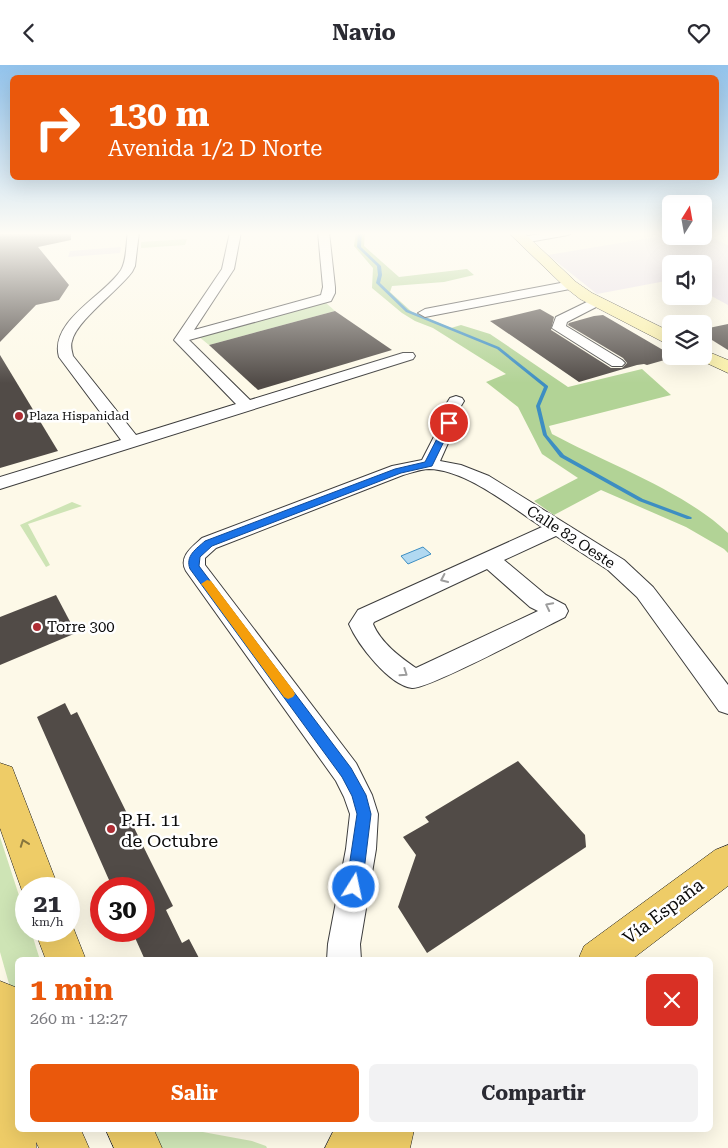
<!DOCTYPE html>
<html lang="es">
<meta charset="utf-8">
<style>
:root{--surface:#fff;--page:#f2f2f3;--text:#2b2b33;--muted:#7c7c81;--accent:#ea580c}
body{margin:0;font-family:"Roboto Serif",serif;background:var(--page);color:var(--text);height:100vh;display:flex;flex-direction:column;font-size:19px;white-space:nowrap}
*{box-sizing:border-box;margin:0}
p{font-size:16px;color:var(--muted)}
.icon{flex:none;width:28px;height:28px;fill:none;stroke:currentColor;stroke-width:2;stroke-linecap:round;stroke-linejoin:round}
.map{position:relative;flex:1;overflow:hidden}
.side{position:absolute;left:15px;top:892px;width:698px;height:175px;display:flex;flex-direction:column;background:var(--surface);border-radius:8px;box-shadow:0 5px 20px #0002}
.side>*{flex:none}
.top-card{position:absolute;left:10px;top:10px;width:709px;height:105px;border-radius:8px;box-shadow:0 5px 20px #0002;background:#ea580c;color:#fff;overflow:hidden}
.needle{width:32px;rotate:11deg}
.fabs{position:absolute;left:662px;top:130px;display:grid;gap:10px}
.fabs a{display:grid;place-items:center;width:50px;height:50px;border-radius:8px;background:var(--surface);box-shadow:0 5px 20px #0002;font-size:25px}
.speed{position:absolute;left:15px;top:812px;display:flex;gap:10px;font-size:25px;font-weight:700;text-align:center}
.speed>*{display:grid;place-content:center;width:65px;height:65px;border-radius:50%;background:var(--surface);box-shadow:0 5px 20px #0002;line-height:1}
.speed small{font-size:12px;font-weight:400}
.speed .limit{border:8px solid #d22;background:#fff;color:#111}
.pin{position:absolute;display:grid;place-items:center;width:42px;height:42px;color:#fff;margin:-21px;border:2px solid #fff;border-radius:50%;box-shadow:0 1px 5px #0007}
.me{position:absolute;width:55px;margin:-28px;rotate:10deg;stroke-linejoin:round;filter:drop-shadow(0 0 4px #0008)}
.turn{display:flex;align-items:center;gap:18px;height:105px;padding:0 15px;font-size:22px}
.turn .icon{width:65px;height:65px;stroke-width:2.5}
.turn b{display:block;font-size:35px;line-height:42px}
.round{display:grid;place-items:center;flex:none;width:52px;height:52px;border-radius:8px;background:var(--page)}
.head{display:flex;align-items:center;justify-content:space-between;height:85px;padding:0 15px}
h1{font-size:30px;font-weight:700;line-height:38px;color:var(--accent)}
.button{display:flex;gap:10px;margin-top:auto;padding:10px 15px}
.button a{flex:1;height:58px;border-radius:8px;background:var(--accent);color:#fff;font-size:20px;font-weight:700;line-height:58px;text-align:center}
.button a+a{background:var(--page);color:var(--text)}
header{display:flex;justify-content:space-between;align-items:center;height:65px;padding:0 15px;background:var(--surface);font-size:22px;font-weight:700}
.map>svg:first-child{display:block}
.industrial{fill:#e7dee8}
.green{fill:#cee4b5}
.forest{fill:#b2d396}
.water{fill:#b1d9f1;stroke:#3d8ec2}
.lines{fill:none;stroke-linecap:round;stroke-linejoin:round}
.stream{fill:#3d8ec2;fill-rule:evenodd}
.building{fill:#514b47}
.street-casing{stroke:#3d3d3d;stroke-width:2}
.secondary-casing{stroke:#2c2c2c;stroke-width:1}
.primary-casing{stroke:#1b1b1b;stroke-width:1}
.street{fill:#fff;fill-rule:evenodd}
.secondary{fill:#f9efa7;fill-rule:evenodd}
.primary{fill:#eecc67;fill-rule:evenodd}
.oneway{stroke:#9d9d9d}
.oneway2{stroke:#87753d}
.route{fill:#1a73e8;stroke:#114b97}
.slow{fill:#f59e0b}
.poi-dot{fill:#ae2d34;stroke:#fff;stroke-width:2}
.labels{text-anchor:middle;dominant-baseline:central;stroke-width:5;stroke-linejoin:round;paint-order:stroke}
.far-poi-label{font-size:12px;fill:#0a0a0a;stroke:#fff;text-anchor:start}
.street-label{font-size:15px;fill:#0a0a0a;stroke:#fff}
.poi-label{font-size:15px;fill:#0a0a0a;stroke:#fff;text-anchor:start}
.near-poi-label{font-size:18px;fill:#0a0a0a;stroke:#fff;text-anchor:start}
.near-street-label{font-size:18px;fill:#0a0a0a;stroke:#fff}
</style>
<header><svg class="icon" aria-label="back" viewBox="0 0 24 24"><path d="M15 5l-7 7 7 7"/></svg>Navio<svg class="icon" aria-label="heart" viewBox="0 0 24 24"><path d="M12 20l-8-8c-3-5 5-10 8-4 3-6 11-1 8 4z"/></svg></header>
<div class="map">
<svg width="728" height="1083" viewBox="0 0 728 1083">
<rect width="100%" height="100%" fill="#fdf9e8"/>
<!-- industrial -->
<g class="industrial">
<polygon points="646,167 671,167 671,171 704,171 704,169 728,180 728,240 704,227 704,199 671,199 671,215 597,229 548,190 656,172"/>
<polygon points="121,182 120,188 68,192 70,186"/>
</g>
<!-- green -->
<g class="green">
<polygon points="187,174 185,180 141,183 141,177"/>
<polygon points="325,237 335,246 209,280 198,271"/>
<polygon points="72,437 82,441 28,459 50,500 46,502 20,460"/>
<polygon points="0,772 26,852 26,866 31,866 40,895 18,895 17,947 0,887"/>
<polygon points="151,1065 192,1065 252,1076 266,1081 267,1083 159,1083"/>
</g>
<!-- forest -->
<path class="forest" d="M 356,167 L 365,167 L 364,181 L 399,212 L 467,204 L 474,210 L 444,217 L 392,221 L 390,227 L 412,247 L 419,250 L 451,263 L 461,260 L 490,269 L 568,322 L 642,304 L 671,330 L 549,361 L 552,369 C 606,398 684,426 728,468 L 728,488 L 724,484 L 686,462 L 601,425 L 554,450 L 534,436 L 578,413 L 542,389 L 518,342 L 486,317 L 506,309 L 433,263 L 415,256 L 402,248 L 372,223 L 373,203 L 354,181 Z"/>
<!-- water -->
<polygon class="water" points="423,482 431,489 408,499 401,491"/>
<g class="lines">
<!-- stream -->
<polygon class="stream" points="358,167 362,167 361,182 381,201 382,210 380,218 408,245 499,282 548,321 548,322 540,341 547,370 564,390 643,434 691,452 692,453 691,454 687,454 639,436 560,392 543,370 536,341 544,322 497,284 406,247 376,218 378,210 377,201 357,182"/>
</g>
<!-- building -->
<g class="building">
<polygon points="0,167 71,167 71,175 38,182 69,220 59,235 36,240 0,277"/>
<polygon points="540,244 554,252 551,265 611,303 622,303 627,298 623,293 568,260 569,258 594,251 603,250 675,292 647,300 644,299 637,300 579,317 490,256"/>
<polygon points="335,246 392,285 258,325 209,280"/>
<polygon points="728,259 728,285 704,270 704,264"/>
<polygon points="0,290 58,386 0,403"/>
<polygon points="56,530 76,568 0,600 0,552"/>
<polygon points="65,638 71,650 77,647 151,797 173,841 166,845 182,878 189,874 200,895 145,895 132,866 144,866 144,824 113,824 37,652"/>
<polygon points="518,696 585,770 586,782 427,888 398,842 416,790 403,772 429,757 425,752"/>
</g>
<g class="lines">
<defs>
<g id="street">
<path d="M 128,167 L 139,167 L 135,201 L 132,207 C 119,225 76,256 72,276 C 70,281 72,286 73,291 L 136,370 L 236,339 L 174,275 L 222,204 L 230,167 L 241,167 L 234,204 L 194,265 L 321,230 L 323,222 L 318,167 L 329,167 L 335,222 L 335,228 L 331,236 L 189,275 L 250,335 L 403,288 L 413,288 L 415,291 L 413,294 L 0,424 L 0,412 L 121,375 L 59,292 C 49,256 104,231 121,205 C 127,195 126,178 128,167 Z"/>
<polygon points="550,167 574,167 568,170 523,178 517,175 523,172"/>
<polygon points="571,216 577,220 575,223 425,252 418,248 425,244"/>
<polygon points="595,233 602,237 600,240 567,257 566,261 622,295 625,298 622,301 612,301 552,263 556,252"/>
<path d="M 456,331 L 462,333 L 464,336 L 455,351 L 457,358 L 440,396 L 461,400 L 489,411 L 624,495 L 653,522 L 728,620 L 728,649 L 719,646 L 637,532 L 608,505 L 556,471 L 504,495 L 546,530 L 565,540 L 568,546 L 565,552 C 543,563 427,625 412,623 C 389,620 358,580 349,559 L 358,545 L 542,462 C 511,442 467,405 429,404 C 421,404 411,408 403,410 L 216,483 L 205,493 L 205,500 L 356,698 L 372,730 L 378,749 L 376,784 L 360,879 L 361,895 L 327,895 L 328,879 L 346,784 L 350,749 L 344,732 L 336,716 L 186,506 C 178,492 192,482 202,473 L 392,401 L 422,395 L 441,358 L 439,351 L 450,333 ZM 487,504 L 530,542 L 538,546 L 416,603 C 400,592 381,578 373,559 L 374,557 Z"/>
</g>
<g id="secondary">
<polygon points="508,167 523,167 576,217 592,228 671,267 671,279 665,278 580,234 566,223"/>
<polygon points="704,285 728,295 728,308 698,294 696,291 704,291"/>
</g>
<g id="primary">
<polygon points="0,698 12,702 59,824 26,824 26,837 0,763"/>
<polygon points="728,780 728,821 631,895 578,895 584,881 715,785"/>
<polygon points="69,852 86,895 46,895 35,866 69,866"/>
<polygon points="0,916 15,922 18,928 18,1065 81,1065 89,1083 39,1083 36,1077 36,1083 0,1083"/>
<polygon points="106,1065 154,1065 162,1083 114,1083"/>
<polygon points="334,1065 414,1065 410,1083 325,1083"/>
</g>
</defs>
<!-- street casing -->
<use href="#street" class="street-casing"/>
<!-- secondary casing -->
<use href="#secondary" class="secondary-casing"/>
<!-- primary casing -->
<use href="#primary" class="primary-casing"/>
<!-- street -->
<use href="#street" class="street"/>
<!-- secondary -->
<use href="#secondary" class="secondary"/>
<!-- primary -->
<use href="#primary" class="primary"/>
</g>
<!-- one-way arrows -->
<defs><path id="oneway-chevron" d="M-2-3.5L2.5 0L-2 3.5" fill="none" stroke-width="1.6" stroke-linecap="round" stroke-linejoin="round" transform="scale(1.25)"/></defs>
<g class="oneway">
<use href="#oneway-chevron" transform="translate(444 514) rotate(155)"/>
<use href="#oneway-chevron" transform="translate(549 541) rotate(-153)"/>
<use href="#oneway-chevron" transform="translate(404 608) rotate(34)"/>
</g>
<use class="oneway2" href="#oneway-chevron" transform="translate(24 778) rotate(-110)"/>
<!-- sky -->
<linearGradient id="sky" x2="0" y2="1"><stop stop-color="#92c3ec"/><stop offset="0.53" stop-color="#fefcf5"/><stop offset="1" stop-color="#fefcf5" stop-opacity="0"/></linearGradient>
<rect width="728" height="318" fill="url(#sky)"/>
<!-- route -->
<path class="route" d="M 446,356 L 453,358 L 432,401 L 401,408 L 212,481 L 200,492 L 199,501 L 351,703 L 366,730 L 371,749 L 362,822 L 359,828 L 354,830 L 348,828 L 346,822 L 357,749 L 352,731 L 342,712 L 190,504 C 185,491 196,484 205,476 L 395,404 L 425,397 Z"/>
<!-- slow -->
<polygon class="slow" points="207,515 211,516 293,625 295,629 293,632 288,634 284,632 203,521 201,519"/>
<!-- markers -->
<g class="poi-dot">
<circle cx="19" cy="351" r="5"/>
<circle cx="37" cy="562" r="5"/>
<circle cx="111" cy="764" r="5"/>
</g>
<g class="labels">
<!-- far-poi labels -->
<g class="far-poi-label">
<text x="29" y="351">Plaza Hispanidad</text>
</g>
<!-- street labels -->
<g class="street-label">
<text transform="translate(571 472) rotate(33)">Calle 82 Oeste</text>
</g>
<!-- poi labels -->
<g class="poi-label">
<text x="47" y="562">Torre 300</text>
</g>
<!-- near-poi labels -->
<g class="near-poi-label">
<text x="121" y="754">P.H. 11<tspan x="121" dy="21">de Octubre</tspan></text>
</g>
<!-- near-street labels -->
<g class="near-street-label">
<text transform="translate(663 846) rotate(-37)">Vía España</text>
</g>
</g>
</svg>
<div class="fabs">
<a><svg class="needle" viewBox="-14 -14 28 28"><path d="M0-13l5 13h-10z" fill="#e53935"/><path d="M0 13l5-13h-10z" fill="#7c7c81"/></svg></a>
<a><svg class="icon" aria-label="sound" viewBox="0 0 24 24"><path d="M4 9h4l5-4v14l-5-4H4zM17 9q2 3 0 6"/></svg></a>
<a><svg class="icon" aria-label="layers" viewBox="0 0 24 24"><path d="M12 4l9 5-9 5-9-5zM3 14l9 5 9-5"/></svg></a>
</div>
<div class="speed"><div>21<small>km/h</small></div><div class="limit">30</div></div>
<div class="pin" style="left:449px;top:358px;background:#d93025"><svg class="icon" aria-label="arrive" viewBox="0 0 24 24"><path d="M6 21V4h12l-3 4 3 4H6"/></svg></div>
<svg class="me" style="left:354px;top:822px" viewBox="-20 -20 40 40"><circle r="17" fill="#1a73e8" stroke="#fff" stroke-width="3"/><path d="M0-11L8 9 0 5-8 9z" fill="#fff"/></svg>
<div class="top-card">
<div class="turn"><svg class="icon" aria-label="right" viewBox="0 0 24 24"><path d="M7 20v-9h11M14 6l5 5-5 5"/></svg><div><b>130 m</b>Avenida 1/2 D Norte</div></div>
</div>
<section class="side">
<div class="head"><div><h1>1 min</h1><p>260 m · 12:27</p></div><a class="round" style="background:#d93025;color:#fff"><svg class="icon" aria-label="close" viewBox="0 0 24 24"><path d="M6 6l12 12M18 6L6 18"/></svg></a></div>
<div class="button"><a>Salir</a><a>Compartir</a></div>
</section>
</div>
